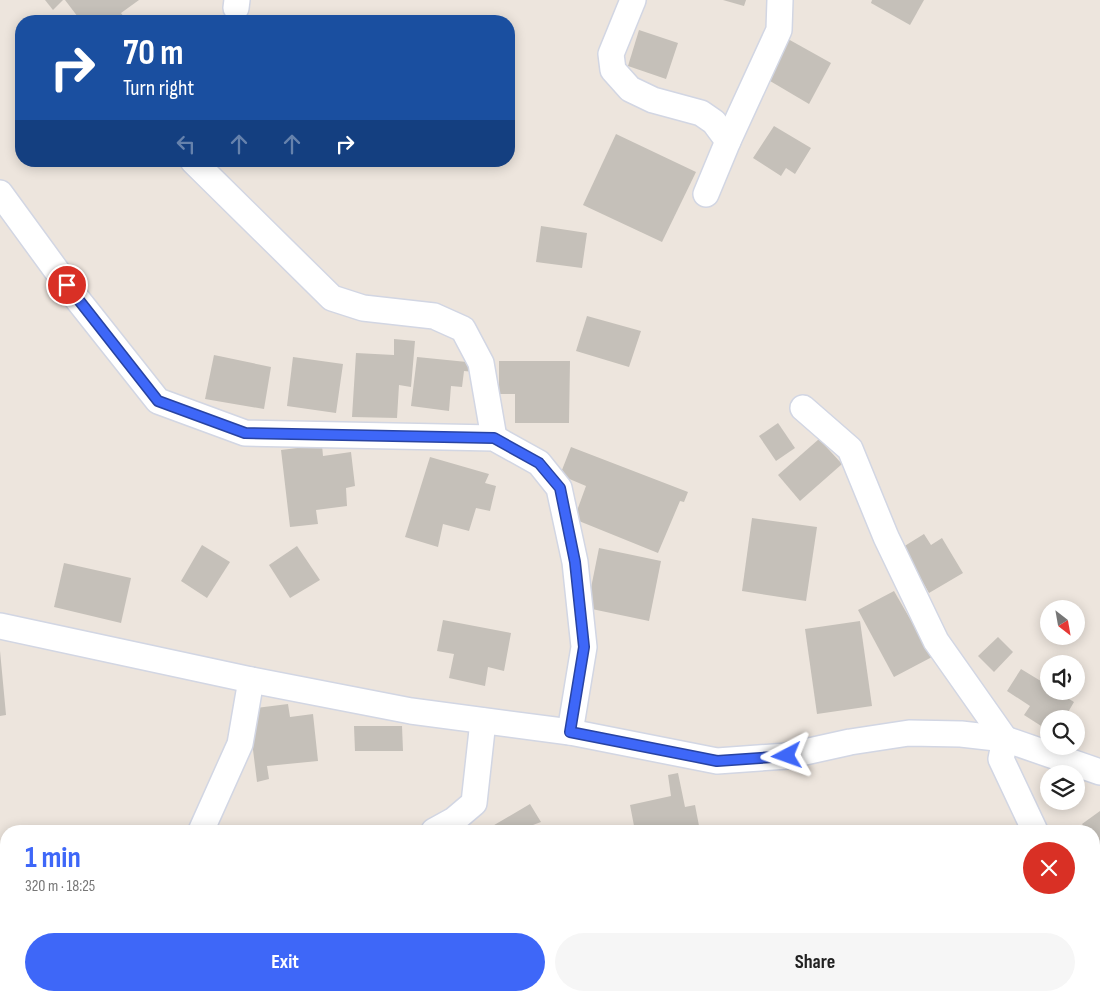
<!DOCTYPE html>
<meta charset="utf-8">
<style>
:root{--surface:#fff;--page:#f6f6f6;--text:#222;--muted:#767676;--accent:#3e67f8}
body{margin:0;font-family:"Sofia Sans Condensed",sans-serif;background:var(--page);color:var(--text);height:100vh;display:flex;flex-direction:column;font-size:19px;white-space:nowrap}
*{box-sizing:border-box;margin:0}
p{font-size:16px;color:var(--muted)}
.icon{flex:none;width:28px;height:28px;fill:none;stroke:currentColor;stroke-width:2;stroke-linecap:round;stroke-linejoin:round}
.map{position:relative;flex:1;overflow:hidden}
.sheet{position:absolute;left:0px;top:825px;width:1100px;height:176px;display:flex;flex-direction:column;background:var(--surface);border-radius:20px 20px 0 0;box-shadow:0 2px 12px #0003}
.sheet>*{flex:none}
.guide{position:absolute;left:15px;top:15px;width:500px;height:152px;border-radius:20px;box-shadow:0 2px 12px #0003;background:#1a4fa0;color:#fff;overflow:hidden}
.needle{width:32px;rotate:149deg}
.controls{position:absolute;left:1040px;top:600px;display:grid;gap:10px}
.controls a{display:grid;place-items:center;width:45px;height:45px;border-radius:50%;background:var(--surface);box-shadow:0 2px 12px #0003;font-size:25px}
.pin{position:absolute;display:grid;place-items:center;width:42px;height:42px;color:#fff;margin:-21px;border:2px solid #fff;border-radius:50%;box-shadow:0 1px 5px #0007}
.me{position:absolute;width:55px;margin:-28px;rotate:266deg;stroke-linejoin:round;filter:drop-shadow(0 0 4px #0008)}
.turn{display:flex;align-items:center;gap:18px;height:105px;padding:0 25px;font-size:22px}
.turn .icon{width:65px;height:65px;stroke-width:2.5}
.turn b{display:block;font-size:35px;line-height:42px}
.lanes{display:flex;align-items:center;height:48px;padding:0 25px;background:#0003;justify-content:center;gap:25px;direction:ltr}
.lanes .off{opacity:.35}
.round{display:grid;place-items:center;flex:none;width:52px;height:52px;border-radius:26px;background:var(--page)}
.head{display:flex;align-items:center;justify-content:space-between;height:85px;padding:0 25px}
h1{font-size:30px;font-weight:700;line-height:38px;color:var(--accent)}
.action{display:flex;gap:10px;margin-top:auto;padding:10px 25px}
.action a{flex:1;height:58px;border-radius:30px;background:var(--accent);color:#fff;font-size:20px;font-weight:700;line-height:58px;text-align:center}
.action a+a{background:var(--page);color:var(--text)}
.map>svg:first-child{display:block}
.building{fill:#c5c0b9}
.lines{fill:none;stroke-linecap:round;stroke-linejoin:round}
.street-casing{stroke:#d2d6e3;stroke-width:28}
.street{stroke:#fff;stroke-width:25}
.route-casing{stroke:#2843a1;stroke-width:12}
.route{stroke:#3e67f8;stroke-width:9}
</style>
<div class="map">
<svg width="1100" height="1001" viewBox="0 0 1100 1001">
<rect width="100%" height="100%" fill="#ede5dd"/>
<!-- building -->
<g class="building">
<polygon points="45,0 63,0 53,10"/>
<polygon points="65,0 139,0 121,13 127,21 81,21"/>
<polygon points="723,0 746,0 744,6"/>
<polygon points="872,0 924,0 910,25 871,3"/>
<polygon points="639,30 678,43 666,79 628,66"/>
<polygon points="788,39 831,63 809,104 765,78"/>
<polygon points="774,126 811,148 795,174 786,168 781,176 753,158"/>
<polygon points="616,134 696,172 662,242 583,205"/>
<polygon points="541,226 587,233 582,268 536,262"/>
<polygon points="587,316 641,331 629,367 576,351"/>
<polygon points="394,339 415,341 411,387 399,385 397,418 352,417 356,353 394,355"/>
<polygon points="214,355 271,367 264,409 205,399"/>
<polygon points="293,357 343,364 336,413 287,406"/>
<polygon points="417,357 477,363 474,372 464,371 462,387 451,386 449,411 411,406"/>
<polygon points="499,361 570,361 569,423 515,423 515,394 499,394"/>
<polygon points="778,423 795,448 776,461 759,436"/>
<polygon points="819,439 842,464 800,501 778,475"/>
<polygon points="322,445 323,456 351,452 355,486 346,488 347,506 316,510 318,524 290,527 281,450"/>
<polygon points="571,447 688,492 684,502 680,501 658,553 574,519 586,486 560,475"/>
<polygon points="430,457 489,474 485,483 496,486 490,511 476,508 469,531 443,524 438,547 405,537"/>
<polygon points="752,518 817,527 806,601 742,591"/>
<polygon points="924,534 931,545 942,538 963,573 929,593 903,547"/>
<polygon points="202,545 230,562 207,598 181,581"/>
<polygon points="297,546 320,580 290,598 269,565"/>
<polygon points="599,548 661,561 649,621 587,608"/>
<polygon points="64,563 131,578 121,623 54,607"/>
<polygon points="894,591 932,657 894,677 858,610"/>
<polygon points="443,620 511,633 504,671 488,667 485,686 449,678 454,654 437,651"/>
<polygon points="860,621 872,706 817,714 805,629"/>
<polygon points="998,637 1013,652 994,672 978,656"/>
<polygon points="0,651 6,715 0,716"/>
<polygon points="1021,669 1049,686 1049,691 1056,691 1074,702 1064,719 1049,719 1049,731 1024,715 1030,706 1007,691"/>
<polygon points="288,704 290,717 313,714 318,761 267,766 269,779 257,782 248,709"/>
<polygon points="354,726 402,726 403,751 355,751"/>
<polygon points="678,773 685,807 695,805 700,831 635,831 630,805 671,796 668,775"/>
<polygon points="530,804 541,822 533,825 537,831 484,831"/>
<polygon points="1100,811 1100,876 1094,883 1094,855 1098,849 1094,842 1094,831 1087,831 1082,824"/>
<polygon points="451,995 458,995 462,1001 441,1001"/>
<polygon points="613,995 625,995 629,1001 603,1001"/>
</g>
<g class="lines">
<defs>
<g id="street">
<polyline points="633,0 611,54 613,70 630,89 653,100 701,113 714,122 728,141 706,194"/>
<polyline points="236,8 237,0"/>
<polyline points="728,141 779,30 780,0"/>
<polyline points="193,161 332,298 363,308 434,316 463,329 481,363 494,438"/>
<polyline points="0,193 78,300 158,401 245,433 494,438 539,463 559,488 575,562 584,647 570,732"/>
<polyline points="803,408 850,449 886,537 936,641 1005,739 1001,759 1035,831"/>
<polyline points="0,626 251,680 411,711 570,732 717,761 787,756 850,742 909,733 961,734 1005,739 1100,772"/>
<polyline points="201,831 240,744 251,680"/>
<polyline points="434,831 454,820 474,803 483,721"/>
<polyline points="138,1001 138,995"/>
</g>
</defs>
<!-- street casing -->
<use href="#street" class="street-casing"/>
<!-- street -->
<use href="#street" class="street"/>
</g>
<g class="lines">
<defs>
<polyline id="route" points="67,285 158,401 245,433 494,438 539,463 560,488 575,562 584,647 570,732 717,761 787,756"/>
</defs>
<!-- route casing -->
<use href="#route" class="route-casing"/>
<!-- route -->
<use href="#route" class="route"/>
</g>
</svg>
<div class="controls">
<a><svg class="needle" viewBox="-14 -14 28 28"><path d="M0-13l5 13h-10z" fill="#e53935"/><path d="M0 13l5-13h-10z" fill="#767676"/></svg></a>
<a><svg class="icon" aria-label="sound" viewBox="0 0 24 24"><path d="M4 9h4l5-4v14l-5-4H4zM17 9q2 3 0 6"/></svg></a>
<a><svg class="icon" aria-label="search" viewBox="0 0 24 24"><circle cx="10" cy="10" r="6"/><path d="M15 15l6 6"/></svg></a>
<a><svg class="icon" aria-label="layers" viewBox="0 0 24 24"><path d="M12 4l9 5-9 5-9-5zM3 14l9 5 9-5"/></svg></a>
</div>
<div class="pin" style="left:67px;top:285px;background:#d93025"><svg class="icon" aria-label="arrive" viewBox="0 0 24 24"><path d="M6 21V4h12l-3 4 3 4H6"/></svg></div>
<svg class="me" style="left:787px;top:756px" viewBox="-20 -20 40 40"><path d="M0-17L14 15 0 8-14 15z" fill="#3e67f8" stroke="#fff" stroke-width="4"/></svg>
<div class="guide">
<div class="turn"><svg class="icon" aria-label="right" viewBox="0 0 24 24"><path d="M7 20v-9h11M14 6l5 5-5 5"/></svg><div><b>70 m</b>Turn right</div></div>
<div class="lanes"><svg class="icon off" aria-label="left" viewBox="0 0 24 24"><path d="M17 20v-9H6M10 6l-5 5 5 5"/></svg><svg class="icon off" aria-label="ahead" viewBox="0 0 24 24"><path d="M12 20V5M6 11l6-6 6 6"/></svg><svg class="icon off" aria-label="ahead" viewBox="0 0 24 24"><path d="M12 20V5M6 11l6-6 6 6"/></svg><svg class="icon" aria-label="right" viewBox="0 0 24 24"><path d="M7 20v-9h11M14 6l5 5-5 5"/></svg></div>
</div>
<section class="sheet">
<div class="head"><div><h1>1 min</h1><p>320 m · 18:25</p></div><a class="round" style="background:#d93025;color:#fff"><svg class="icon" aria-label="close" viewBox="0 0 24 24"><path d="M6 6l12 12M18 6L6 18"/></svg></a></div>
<div class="action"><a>Exit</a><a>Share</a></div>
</section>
</div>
